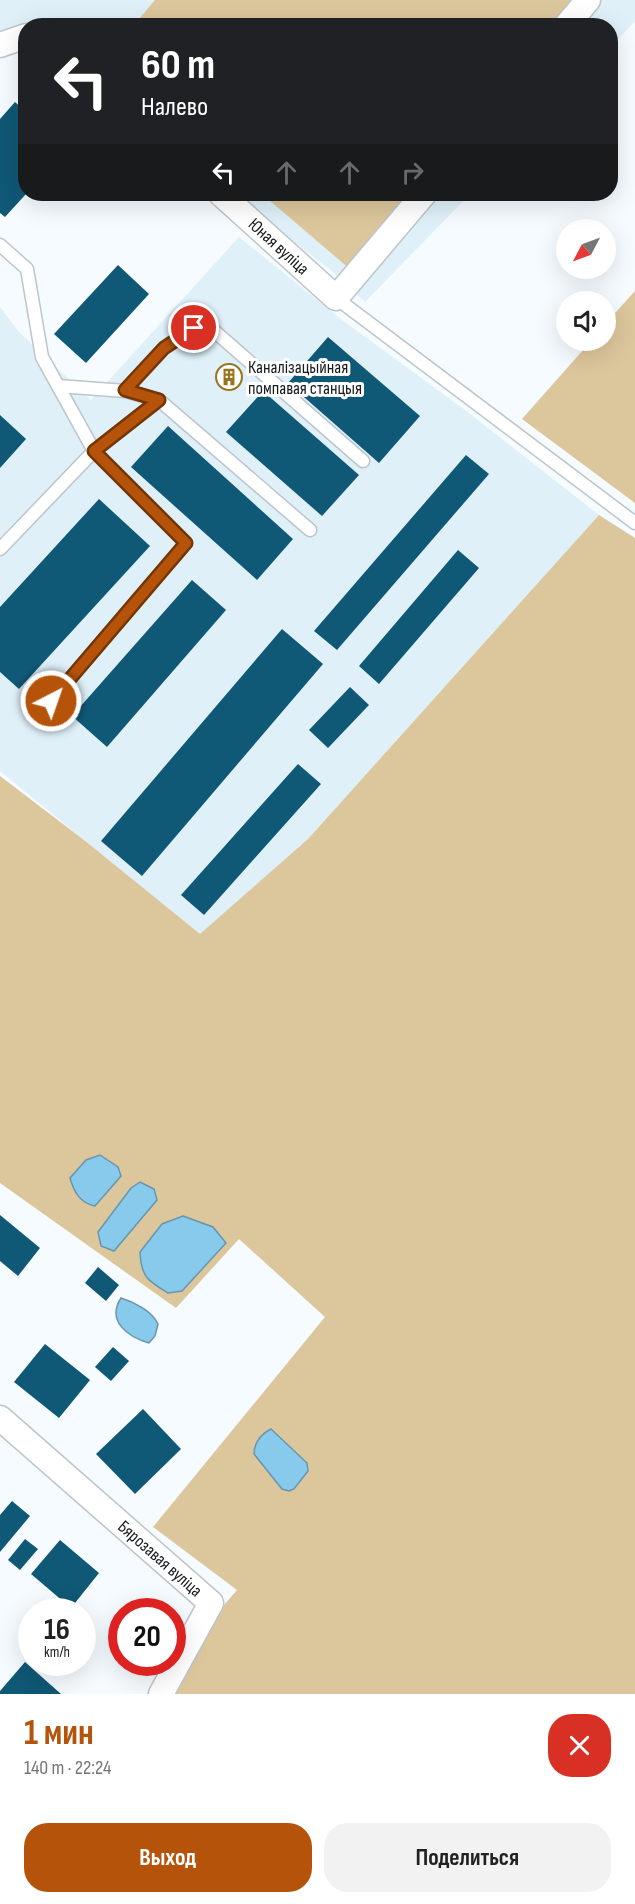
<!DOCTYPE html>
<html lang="ru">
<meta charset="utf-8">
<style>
:root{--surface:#fff;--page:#f2f2f2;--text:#222;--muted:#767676;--accent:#b45309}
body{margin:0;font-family:"Sofia Sans Condensed",sans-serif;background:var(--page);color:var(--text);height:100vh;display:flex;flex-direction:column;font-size:22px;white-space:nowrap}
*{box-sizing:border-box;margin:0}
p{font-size:20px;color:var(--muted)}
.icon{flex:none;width:33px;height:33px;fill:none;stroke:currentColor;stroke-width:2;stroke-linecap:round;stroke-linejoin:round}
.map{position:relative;height:1694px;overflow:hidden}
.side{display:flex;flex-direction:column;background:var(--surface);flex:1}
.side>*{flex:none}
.hud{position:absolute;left:18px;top:18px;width:600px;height:183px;border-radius:24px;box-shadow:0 6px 24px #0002;background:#202124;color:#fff;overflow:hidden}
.needle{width:39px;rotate:229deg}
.fabs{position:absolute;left:556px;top:219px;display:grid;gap:12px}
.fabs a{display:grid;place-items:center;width:60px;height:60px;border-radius:50%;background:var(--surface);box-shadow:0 6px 24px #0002;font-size:30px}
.speed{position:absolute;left:18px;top:1598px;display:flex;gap:12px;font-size:30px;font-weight:700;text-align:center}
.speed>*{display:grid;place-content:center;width:78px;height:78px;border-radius:50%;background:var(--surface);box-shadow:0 6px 24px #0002;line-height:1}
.speed small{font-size:15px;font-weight:400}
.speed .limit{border:9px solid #d22;background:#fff;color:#111}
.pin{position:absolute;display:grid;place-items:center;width:51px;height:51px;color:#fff;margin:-26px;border:3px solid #fff;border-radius:50%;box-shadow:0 2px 6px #0007}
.me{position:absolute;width:66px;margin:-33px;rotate:41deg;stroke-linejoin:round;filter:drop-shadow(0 0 4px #0008)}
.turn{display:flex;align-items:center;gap:21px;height:126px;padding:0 24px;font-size:27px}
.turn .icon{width:78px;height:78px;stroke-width:2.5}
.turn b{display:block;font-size:42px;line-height:51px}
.lanes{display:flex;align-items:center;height:57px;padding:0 24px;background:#0003;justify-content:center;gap:30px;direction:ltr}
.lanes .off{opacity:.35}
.round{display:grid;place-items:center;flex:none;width:63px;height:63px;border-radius:24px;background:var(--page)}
.overview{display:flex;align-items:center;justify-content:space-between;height:102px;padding:0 24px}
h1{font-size:36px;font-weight:700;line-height:45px;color:var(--accent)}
.cta{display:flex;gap:12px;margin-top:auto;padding:12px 24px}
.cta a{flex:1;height:69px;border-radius:24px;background:var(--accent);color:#fff;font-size:24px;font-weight:700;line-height:69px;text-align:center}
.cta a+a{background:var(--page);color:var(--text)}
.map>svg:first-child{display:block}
.built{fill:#dff0f9}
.green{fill:#dcc69c}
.water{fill:#88caec;stroke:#6796ae;stroke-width:1.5}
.building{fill:#0f5876}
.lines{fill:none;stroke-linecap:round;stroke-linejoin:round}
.service-casing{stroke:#bcc5ca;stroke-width:15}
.minor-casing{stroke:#bcc5ca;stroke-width:27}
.service{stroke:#fff;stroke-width:12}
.minor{stroke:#fff;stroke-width:24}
.route-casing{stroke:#753606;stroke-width:15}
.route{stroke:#b45309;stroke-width:10}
.labels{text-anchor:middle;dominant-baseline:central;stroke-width:6;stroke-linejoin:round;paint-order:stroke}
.street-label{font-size:18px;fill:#191c1e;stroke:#fff}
.poi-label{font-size:18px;fill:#191c1e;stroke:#fff;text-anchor:start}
</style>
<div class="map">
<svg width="635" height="1694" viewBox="0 0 635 1694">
<rect width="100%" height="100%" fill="#f5fbfe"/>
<!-- built -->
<g class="built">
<polygon points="0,0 635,0 635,21 611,47 610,26 26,26 0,51"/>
<polygon points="231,194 470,194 365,302 332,271"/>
<polygon points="239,237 342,320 465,410 599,515 308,839 200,935 0,771 0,307 18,331 91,400"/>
</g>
<!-- green -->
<g class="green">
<polygon points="155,0 579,0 558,25 133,26"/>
<polygon points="262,194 416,194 351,270"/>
<polygon points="635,291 635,503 522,419 591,341 606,340 606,323"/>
<polygon points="599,515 635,538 635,1694 147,1694 237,1590 153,1527 325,1317 239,1239 176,1308 0,1183 0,776 84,840 200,934 308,839"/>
</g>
<!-- water -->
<g class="water">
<path d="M 100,1155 L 118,1167 L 121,1176 L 95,1206 C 80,1203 74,1192 70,1178 L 86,1160 Z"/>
<polygon points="140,1182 154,1189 157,1200 114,1251 101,1246 98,1232 131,1188"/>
<path d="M 183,1216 L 213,1227 L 226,1243 L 182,1291 L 168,1293 C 148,1281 141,1277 140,1252 L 162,1224 Z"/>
<path d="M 121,1298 C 134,1302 152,1311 158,1324 L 155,1336 L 149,1343 C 128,1337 106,1321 121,1298 Z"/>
<path d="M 271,1429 L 307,1463 L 308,1471 L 294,1489 L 289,1491 L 282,1489 L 254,1454 C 254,1443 261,1434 271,1429 Z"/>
</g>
<!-- building -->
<g class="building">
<polygon points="15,102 26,112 26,194 5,217 0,213 0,119"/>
<polygon points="118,265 149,294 86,363 54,334"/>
<polygon points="328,337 420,416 379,463 288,383"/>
<circle cx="229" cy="377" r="13"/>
<polygon points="263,391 359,475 322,516 226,432"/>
<polygon points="0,415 26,439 0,468"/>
<polygon points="168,426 293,539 257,580 131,467"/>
<polygon points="466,455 489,474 337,650 314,631"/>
<polygon points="99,499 150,546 19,689 0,672 0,607"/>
<polygon points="458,550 479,568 379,684 359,666"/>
<polygon points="192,580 226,610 107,747 72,716"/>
<polygon points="282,629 323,664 142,876 101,841"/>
<polygon points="350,687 369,705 328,748 309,730"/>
<polygon points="298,764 321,784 204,915 181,895"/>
<polygon points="0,1215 40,1248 18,1276 0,1261"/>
<polygon points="98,1267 119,1285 106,1301 85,1283"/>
<polygon points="45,1344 90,1380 59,1418 14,1382"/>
<polygon points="113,1347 129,1361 111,1381 95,1367"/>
<polygon points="143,1409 181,1449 135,1494 96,1454"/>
<polygon points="12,1501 30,1516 0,1552 0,1515"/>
<polygon points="25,1539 38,1549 20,1570 8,1560"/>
<polygon points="60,1540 99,1573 71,1608 31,1574"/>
<polygon points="25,1662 61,1694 0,1694 0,1691"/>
</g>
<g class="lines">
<defs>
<g id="service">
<polyline points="0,245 27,269 42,357 94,451 186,543 51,701"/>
<polyline points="336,298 635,523"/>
<polyline points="58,386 125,391 159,400"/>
<polyline points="125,391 164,348 194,328 212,329 363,461"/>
<polyline points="0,549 94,451 159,400 310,530"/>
</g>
<g id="minor">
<polyline points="566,26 588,0"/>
<polyline points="0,45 26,36"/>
<path id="s1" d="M 221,194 L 336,298 L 424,194"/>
<path id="s2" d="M 0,1418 L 211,1603 L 161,1694"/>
</g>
</defs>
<!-- service casing -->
<use href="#service" class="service-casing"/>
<!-- minor casing -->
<use href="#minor" class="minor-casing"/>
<!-- service -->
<use href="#service" class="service"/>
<!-- minor -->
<use href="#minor" class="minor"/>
</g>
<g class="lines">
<defs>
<polyline id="route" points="51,701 186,543 94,451 159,400 125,390 164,348 194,328"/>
</defs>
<!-- route casing -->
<use href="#route" class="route-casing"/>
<!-- route -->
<use href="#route" class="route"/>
</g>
<!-- icons -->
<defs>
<symbol id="building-ring" viewBox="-11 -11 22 22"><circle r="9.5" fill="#fff" stroke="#99741f" stroke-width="1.5"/><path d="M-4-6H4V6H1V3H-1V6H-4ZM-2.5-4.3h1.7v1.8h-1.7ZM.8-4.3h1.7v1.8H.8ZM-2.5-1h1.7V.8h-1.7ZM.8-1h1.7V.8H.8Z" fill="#99741f"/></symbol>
</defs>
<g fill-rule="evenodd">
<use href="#building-ring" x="214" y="362" width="30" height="30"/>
</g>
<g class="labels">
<!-- street labels -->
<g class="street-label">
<text stroke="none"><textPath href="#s1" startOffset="78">Юная вуліца</textPath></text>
<text stroke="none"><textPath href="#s2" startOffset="213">Бярозавая вуліца</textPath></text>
</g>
<!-- poi labels -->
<g class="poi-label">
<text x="248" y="367">Каналізацыйная<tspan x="248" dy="21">помпавая станцыя</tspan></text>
</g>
</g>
</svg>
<div class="fabs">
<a><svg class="needle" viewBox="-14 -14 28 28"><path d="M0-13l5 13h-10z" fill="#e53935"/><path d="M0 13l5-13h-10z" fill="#767676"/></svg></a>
<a><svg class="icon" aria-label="sound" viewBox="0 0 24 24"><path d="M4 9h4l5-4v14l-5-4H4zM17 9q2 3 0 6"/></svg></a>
</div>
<div class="speed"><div>16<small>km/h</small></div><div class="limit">20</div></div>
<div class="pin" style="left:194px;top:328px;background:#d93025"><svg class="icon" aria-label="arrive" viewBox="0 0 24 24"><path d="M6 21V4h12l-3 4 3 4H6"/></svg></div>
<svg class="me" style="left:51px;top:701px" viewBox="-20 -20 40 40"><circle r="17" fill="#b45309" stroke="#fff" stroke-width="3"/><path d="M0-11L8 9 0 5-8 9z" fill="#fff"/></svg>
<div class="hud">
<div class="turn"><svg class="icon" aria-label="left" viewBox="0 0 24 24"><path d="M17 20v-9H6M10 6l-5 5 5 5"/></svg><div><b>60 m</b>Налево</div></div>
<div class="lanes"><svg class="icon" aria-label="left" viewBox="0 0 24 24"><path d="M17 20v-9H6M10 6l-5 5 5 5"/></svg><svg class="icon off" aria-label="ahead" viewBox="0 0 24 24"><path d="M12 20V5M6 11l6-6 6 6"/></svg><svg class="icon off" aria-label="ahead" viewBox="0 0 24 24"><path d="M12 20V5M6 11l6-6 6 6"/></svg><svg class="icon off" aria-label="right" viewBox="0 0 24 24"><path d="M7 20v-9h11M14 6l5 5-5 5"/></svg></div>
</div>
</div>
<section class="side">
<div class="overview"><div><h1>1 мин</h1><p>140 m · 22:24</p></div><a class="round" style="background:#d93025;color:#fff"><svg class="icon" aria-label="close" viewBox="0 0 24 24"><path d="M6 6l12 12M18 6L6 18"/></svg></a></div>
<div class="cta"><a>Выход</a><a>Поделиться</a></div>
</section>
